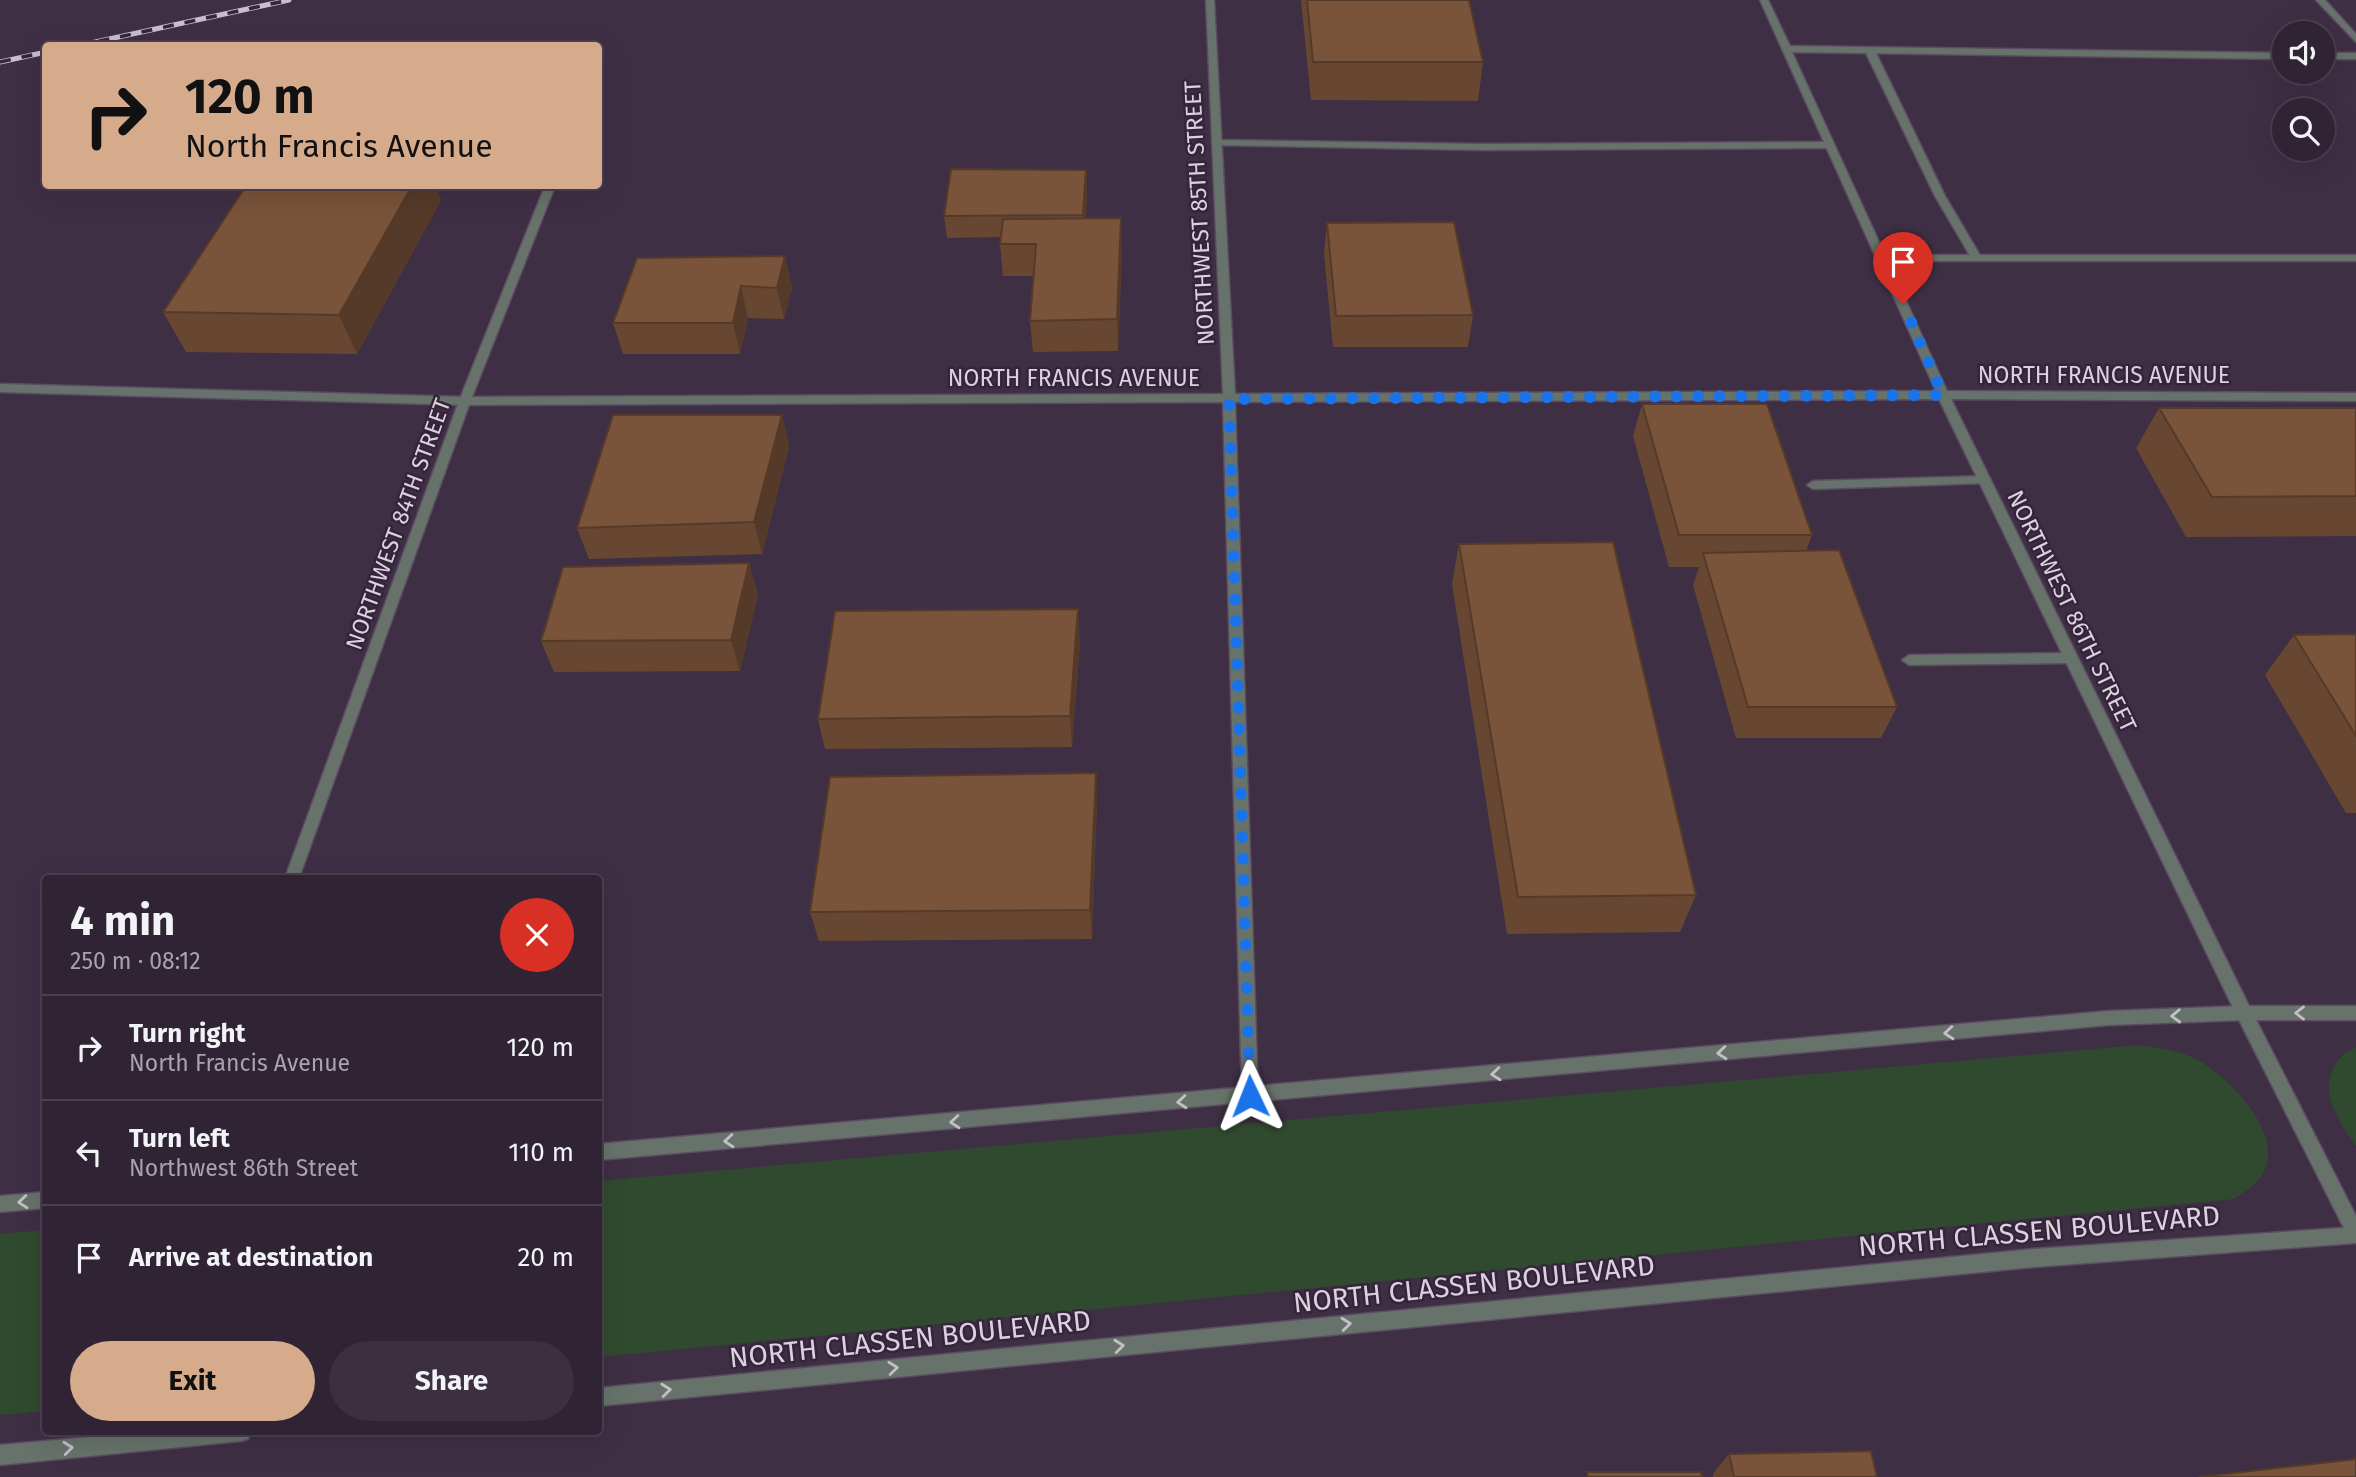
<!DOCTYPE html>
<meta charset="utf-8">
<style>
:root{--surface:#2f2334;--page:#3b2f40;--text:#f1f3f6;--muted:#a7a4ac;--line:#4a404f;--accent:#d6ab8b}
body{margin:0;font-family:"Fira Sans",sans-serif;background:var(--page);color:var(--text);height:100vh;display:flex;flex-direction:column;font-size:26px;white-space:nowrap}
*{box-sizing:border-box;margin:0}
p{font-size:23px;color:var(--muted)}
.icon{flex:none;width:38px;height:38px;fill:none;stroke:currentColor;stroke-width:2;stroke-linecap:round;stroke-linejoin:round}
.map{position:relative;flex:1;overflow:hidden}
.drawer{position:absolute;left:42px;top:875px;width:560px;height:560px;display:flex;flex-direction:column;background:var(--surface);border-radius:7px;box-shadow:0 7px 28px #0002,0 0 0 2px var(--line)}
.drawer>*{flex:none}
.banner{position:absolute;left:42px;top:42px;width:560px;height:147px;border-radius:7px;box-shadow:0 7px 28px #0002,0 0 0 2px var(--line);background:#d6ab8b;color:#111;overflow:hidden}
.tools{position:absolute;left:2272px;top:21px;display:grid;gap:14px}
.tools a{display:grid;place-items:center;width:63px;height:63px;border-radius:50%;background:var(--surface);box-shadow:0 7px 28px #0002,0 0 0 2px var(--line);font-size:35px}
.pin{position:absolute;display:grid;place-items:center;width:60px;height:60px;color:#fff;margin:-72px -30px;border-radius:50% 50% 50% 0;rotate:-45deg;box-shadow:0 0 7px #0007}
.pin .icon{rotate:45deg}
.me{position:absolute;width:77px;margin:-38px;rotate:358deg;stroke-linejoin:round;filter:drop-shadow(0 0 5px #0008)}
.turn{display:flex;align-items:center;gap:24px;height:147px;padding:0 28px;font-size:32px}
.turn .icon{width:91px;height:91px;stroke-width:2.5}
.turn b{display:block;font-size:49px;line-height:60px}
.round{display:grid;place-items:center;flex:none;width:74px;height:74px;border-radius:37px;background:var(--page)}
.summary{display:flex;align-items:center;justify-content:space-between;height:119px;padding:0 28px}
h1{font-size:42px;font-weight:700;line-height:52px}
.primary-button{display:flex;gap:14px;margin-top:auto;padding:14px 28px}
.primary-button a{flex:1;height:80px;border-radius:42px;background:var(--accent);color:#111;font-size:28px;font-weight:700;line-height:80px;text-align:center}
.primary-button a+a{background:var(--page);color:var(--text)}
ul{padding:0;list-style:none}
li{display:flex;align-items:center;gap:21px;height:105px;padding:0 28px;border-top:2px solid var(--line)}
li div{flex:1}
li b{display:block;font-size:26px}
li em{font-style:normal}
.map>svg:first-child{display:block}
.green{fill:#304a2f}
.lines{fill:none;stroke-linecap:round;stroke-linejoin:round}
.service-casing{stroke:#5b4c61;stroke-width:3}
.minor-casing{stroke:#5b4c61;stroke-width:3}
.tertiary-casing{stroke:#5b4c61;stroke-width:3}
.service{fill:#67736a;fill-rule:evenodd}
.minor{fill:#67736a;fill-rule:evenodd}
.tertiary{fill:#67736a;fill-rule:evenodd}
.rail-casing{stroke:#c8becd;stroke-width:5}
.rail{stroke:#35253a;stroke-width:3.5;stroke-dasharray:11;stroke-linecap:butt}
.wall{fill:#684732}
.shaded-wall{fill:#553a29}
.building{fill:#79533a;stroke:#553a29;stroke-width:2}
.oneway{stroke:#c4bec8}
.route{stroke:#1a73e8;stroke-width:12;stroke-dasharray:0 21.6}
.labels{text-anchor:middle;dominant-baseline:central;stroke-width:5;stroke-linejoin:round;paint-order:stroke}
.street-label{font-size:23px;fill:#dbd1df;stroke:#35253a}
.near-street-label{font-size:28px;fill:#dbd1df;stroke:#35253a}
</style>
<div class="map">
<svg width="2356" height="1477" viewBox="0 0 2356 1477">
<rect width="100%" height="100%" fill="#3f2f45"/>
<!-- green -->
<g class="green">
<path d="M 2139,1045 C 2158,1048 2178,1050 2196,1059 C 2231,1078 2295,1142 2256,1183 C 2250,1189 2241,1194 2234,1199 L 599,1357 L 599,1181 Z"/>
<path d="M 2356,1048 L 2356,1146 C 2345,1132 2331,1109 2329,1091 C 2327,1074 2339,1052 2356,1048 Z"/>
<polygon points="45,1230 45,1411 0,1415 0,1234"/>
</g>
<g class="lines">
<defs>
<g id="service">
<polygon points="1870,48 1875,51 1945,196 1981,257 1980,259 1972,259 1935,196 1865,51"/>
<polygon points="1217,140 1481,144 1829,142 1834,145 1829,148 1481,150 1214,145 1212,143"/>
<polygon points="0,384 465,397 471,401 465,405 0,392"/>
<polygon points="1985,476 1989,477 1991,480 1989,483 1813,489 1807,485 1813,481"/>
<polygon points="2071,653 2078,658 2071,663 1909,665 1902,660 1909,655"/>
</g>
<g id="minor">
<polygon points="1206,0 1214,0 1235,394 1936,391 1760,0 1768,0 1790,46 2284,53 2284,59 1792,52 1885,255 2356,255 2356,261 1888,261 1947,391 2356,393 2356,401 1951,399 2250,1008 2356,1216 2356,1242 2350,1240 2238,1018 1939,399 1235,402 1258,1096 1256,1101 1250,1103 1244,1101 1242,1096 1223,402 469,405 299,878 285,878 459,401 545,186 555,186 472,397 1223,394"/>
<polygon points="2316,0 2325,0 2356,34 2356,42"/>
<rect x="2322" y="53" width="34" height="6"/>
</g>
<g id="tertiary">
<polygon points="2244,1006 2356,1006 2356,1020 2244,1020 2109,1025 598,1160 598,1144 2109,1011"/>
<polygon points="46,1192 46,1208 0,1212 0,1196"/>
<polygon points="2356,1227 2356,1243 2034,1267 598,1406 598,1388 2034,1249"/>
<polygon points="147,1432 250,1432 248,1439 241,1441 0,1465 0,1445"/>
</g>
</defs>
<!-- service casing -->
<use href="#service" class="service-casing"/>
<!-- minor casing -->
<use href="#minor" class="minor-casing"/>
<!-- tertiary casing -->
<use href="#tertiary" class="tertiary-casing"/>
<!-- service -->
<use href="#service" class="service"/>
<!-- minor -->
<use href="#minor" class="minor"/>
<!-- tertiary -->
<use href="#tertiary" class="tertiary"/>
<defs>
<g id="rail">
<polyline points="77,46 289,0"/>
<polyline points="0,62 46,52"/>
</g>
</defs>
<!-- rail casing -->
<use href="#rail" class="rail-casing"/>
<!-- rail -->
<use href="#rail" class="rail"/>
</g>
<!-- wall -->
<g class="wall">
<polygon points="1301,0 1469,0 1483,62 1478,101 1311,100"/>
<polygon points="1086,170 1087,191 1086,218 1122,249 1118,351 1033,352 1030,321 1034,276 1003,276 1000,244 1001,237 947,238 944,216"/>
<polygon points="246,186 435,186 441,200 357,354 186,352 163,312"/>
<polygon points="1327,223 1473,315 1468,347 1333,347 1324,254"/>
<polygon points="785,256 792,288 784,319 748,318 740,354 623,354 613,323"/>
<polygon points="1642,404 1812,535 1806,551 1897,707 1881,738 1736,738 1693,585 1699,567 1669,567 1633,436"/>
<polygon points="2159,408 2356,408 2356,536 2186,537 2136,448"/>
<polygon points="782,415 789,447 762,554 589,559 577,528"/>
<polygon points="1459,544 1696,895 1680,932 1507,934 1452,584"/>
<polygon points="749,563 758,595 740,671 554,672 541,641"/>
<polygon points="2356,634 2356,813 2346,813 2265,675 2294,635"/>
<polygon points="1080,641 1072,747 825,749 818,719"/>
<polygon points="1097,803 1092,939 819,941 810,912"/>
<polygon points="1729,1454 1877,1477 1713,1477 1713,1474"/>
</g>
<!-- shaded-wall -->
<g class="shaded-wall">
<polygon points="1086,170 1087,191 1085,237 1083,215"/>
<polygon points="412,186 435,186 441,200 357,354 339,315"/>
<polygon points="1121,218 1122,249 1118,351 1117,319"/>
<polygon points="785,256 792,288 784,319 777,288"/>
<polygon points="741,286 748,318 740,354 733,323"/>
<polygon points="782,415 789,447 762,554 754,522"/>
<polygon points="749,563 758,595 740,671 731,640"/>
<polygon points="1078,609 1080,641 1072,747 1070,716"/>
<polygon points="1096,773 1097,803 1092,939 1090,910"/>
</g>
<!-- building -->
<g class="building">
<polygon points="1307,0 1469,0 1483,62 1313,62"/>
<polygon points="951,169 1086,170 1083,215 944,216"/>
<polygon points="246,186 412,186 339,315 163,312"/>
<polygon points="1121,218 1117,319 1030,321 1036,244 1000,244 1003,219"/>
<polygon points="1454,222 1473,315 1336,316 1327,223"/>
<polygon points="785,256 777,288 741,286 733,323 613,323 637,258"/>
<polygon points="1642,404 1767,404 1812,535 1679,535"/>
<polygon points="2159,408 2356,408 2356,496 2212,497"/>
<polygon points="613,415 782,415 754,522 577,528"/>
<polygon points="1613,542 1696,895 1518,897 1459,544"/>
<polygon points="1839,550 1897,707 1748,707 1703,553"/>
<polygon points="749,563 731,640 541,641 563,567"/>
<polygon points="1078,609 1070,716 818,719 835,611"/>
<polygon points="2356,634 2356,736 2294,635"/>
<polygon points="1096,773 1090,910 810,912 830,777"/>
<polygon points="1871,1451 1877,1477 1734,1477 1729,1454"/>
<polygon points="2356,1459 2356,1477 2199,1477"/>
<polygon points="1587,1472 1701,1472 1702,1477 1588,1477"/>
</g>
<!-- one-way arrows -->
<defs><path id="oneway-chevron" d="M-2-3.5L2.5 0L-2 3.5" fill="none" stroke-width="1.6" stroke-linecap="round" stroke-linejoin="round" transform="scale(1.75)"/></defs>
<g class="oneway">
<use href="#oneway-chevron" transform="translate(2300 1013) rotate(-180)"/>
<use href="#oneway-chevron" transform="translate(2176 1016) rotate(178)"/>
<use href="#oneway-chevron" transform="translate(1949 1033) rotate(175)"/>
<use href="#oneway-chevron" transform="translate(1722 1053) rotate(175)"/>
<use href="#oneway-chevron" transform="translate(1496 1074) rotate(175)"/>
<use href="#oneway-chevron" transform="translate(1182 1102) rotate(175)"/>
<use href="#oneway-chevron" transform="translate(955 1122) rotate(175)"/>
<use href="#oneway-chevron" transform="translate(729 1141) rotate(175)"/>
<use href="#oneway-chevron" transform="translate(23 1202) rotate(175)"/>
<use href="#oneway-chevron" transform="translate(1346 1324) rotate(-6)"/>
<use href="#oneway-chevron" transform="translate(1119 1346) rotate(-6)"/>
<use href="#oneway-chevron" transform="translate(893 1368) rotate(-6)"/>
<use href="#oneway-chevron" transform="translate(666 1390) rotate(-6)"/>
<use href="#oneway-chevron" transform="translate(68 1448) rotate(-6)"/>
</g>
<g class="lines">
<!-- route -->
<polyline class="route" points="1250,1096 1229,399 1943,395 1903,304"/>
</g>
<g class="labels">
<!-- street labels -->
<g class="street-label">
<text transform="translate(1199 213) rotate(-93)">NORTHWEST 85TH STREET</text>
<text x="2104" y="375">NORTH FRANCIS AVENUE</text>
<text x="1074" y="378">NORTH FRANCIS AVENUE</text>
<text transform="translate(398 524) rotate(-70)">NORTHWEST 84TH STREET</text>
<text transform="translate(2072 611) rotate(64)">NORTHWEST 86TH STREET</text>
</g>
<!-- near-street labels -->
<g class="near-street-label">
<text transform="translate(2039 1231) rotate(-5)">NORTH CLASSEN BOULEVARD</text>
<text transform="translate(1474 1284) rotate(-6)">NORTH CLASSEN BOULEVARD</text>
<text transform="translate(910 1339) rotate(-6)">NORTH CLASSEN BOULEVARD</text>
</g>
</g>
</svg>
<div class="tools">
<a><svg class="icon" aria-label="sound" viewBox="0 0 24 24"><path d="M4 9h4l5-4v14l-5-4H4zM17 9q2 3 0 6"/></svg></a>
<a><svg class="icon" aria-label="search" viewBox="0 0 24 24"><circle cx="10" cy="10" r="6"/><path d="M15 15l6 6"/></svg></a>
</div>
<div class="pin" style="left:1903px;top:304px;background:#d93025"><svg class="icon" aria-label="arrive" viewBox="0 0 24 24"><path d="M6 21V4h12l-3 4 3 4H6"/></svg></div>
<svg class="me" style="left:1250px;top:1096px" viewBox="-20 -20 40 40"><path d="M0-17L14 15 0 8-14 15z" fill="#1a73e8" stroke="#fff" stroke-width="4"/></svg>
<div class="banner">
<div class="turn"><svg class="icon" aria-label="right" viewBox="0 0 24 24"><path d="M7 20v-9h11M14 6l5 5-5 5"/></svg><div><b>120 m</b>North Francis Avenue</div></div>
</div>
<section class="drawer">
<div class="summary"><div><h1>4 min</h1><p>250 m · 08:12</p></div><a class="round" style="background:#d93025;color:#fff"><svg class="icon" aria-label="close" viewBox="0 0 24 24"><path d="M6 6l12 12M18 6L6 18"/></svg></a></div>
<ul>
<li><svg class="icon" aria-label="right" viewBox="0 0 24 24"><path d="M7 20v-9h11M14 6l5 5-5 5"/></svg><div><b>Turn right</b><p>North Francis Avenue</p></div><em>120 m</em></li>
<li><svg class="icon" aria-label="left" viewBox="0 0 24 24"><path d="M17 20v-9H6M10 6l-5 5 5 5"/></svg><div><b>Turn left</b><p>Northwest 86th Street</p></div><em>110 m</em></li>
<li><svg class="icon" aria-label="arrive" viewBox="0 0 24 24"><path d="M6 21V4h12l-3 4 3 4H6"/></svg><div><b>Arrive at destination</b></div><em>20 m</em></li>
</ul>
<div class="primary-button"><a>Exit</a><a>Share</a></div>
</section>
</div>
